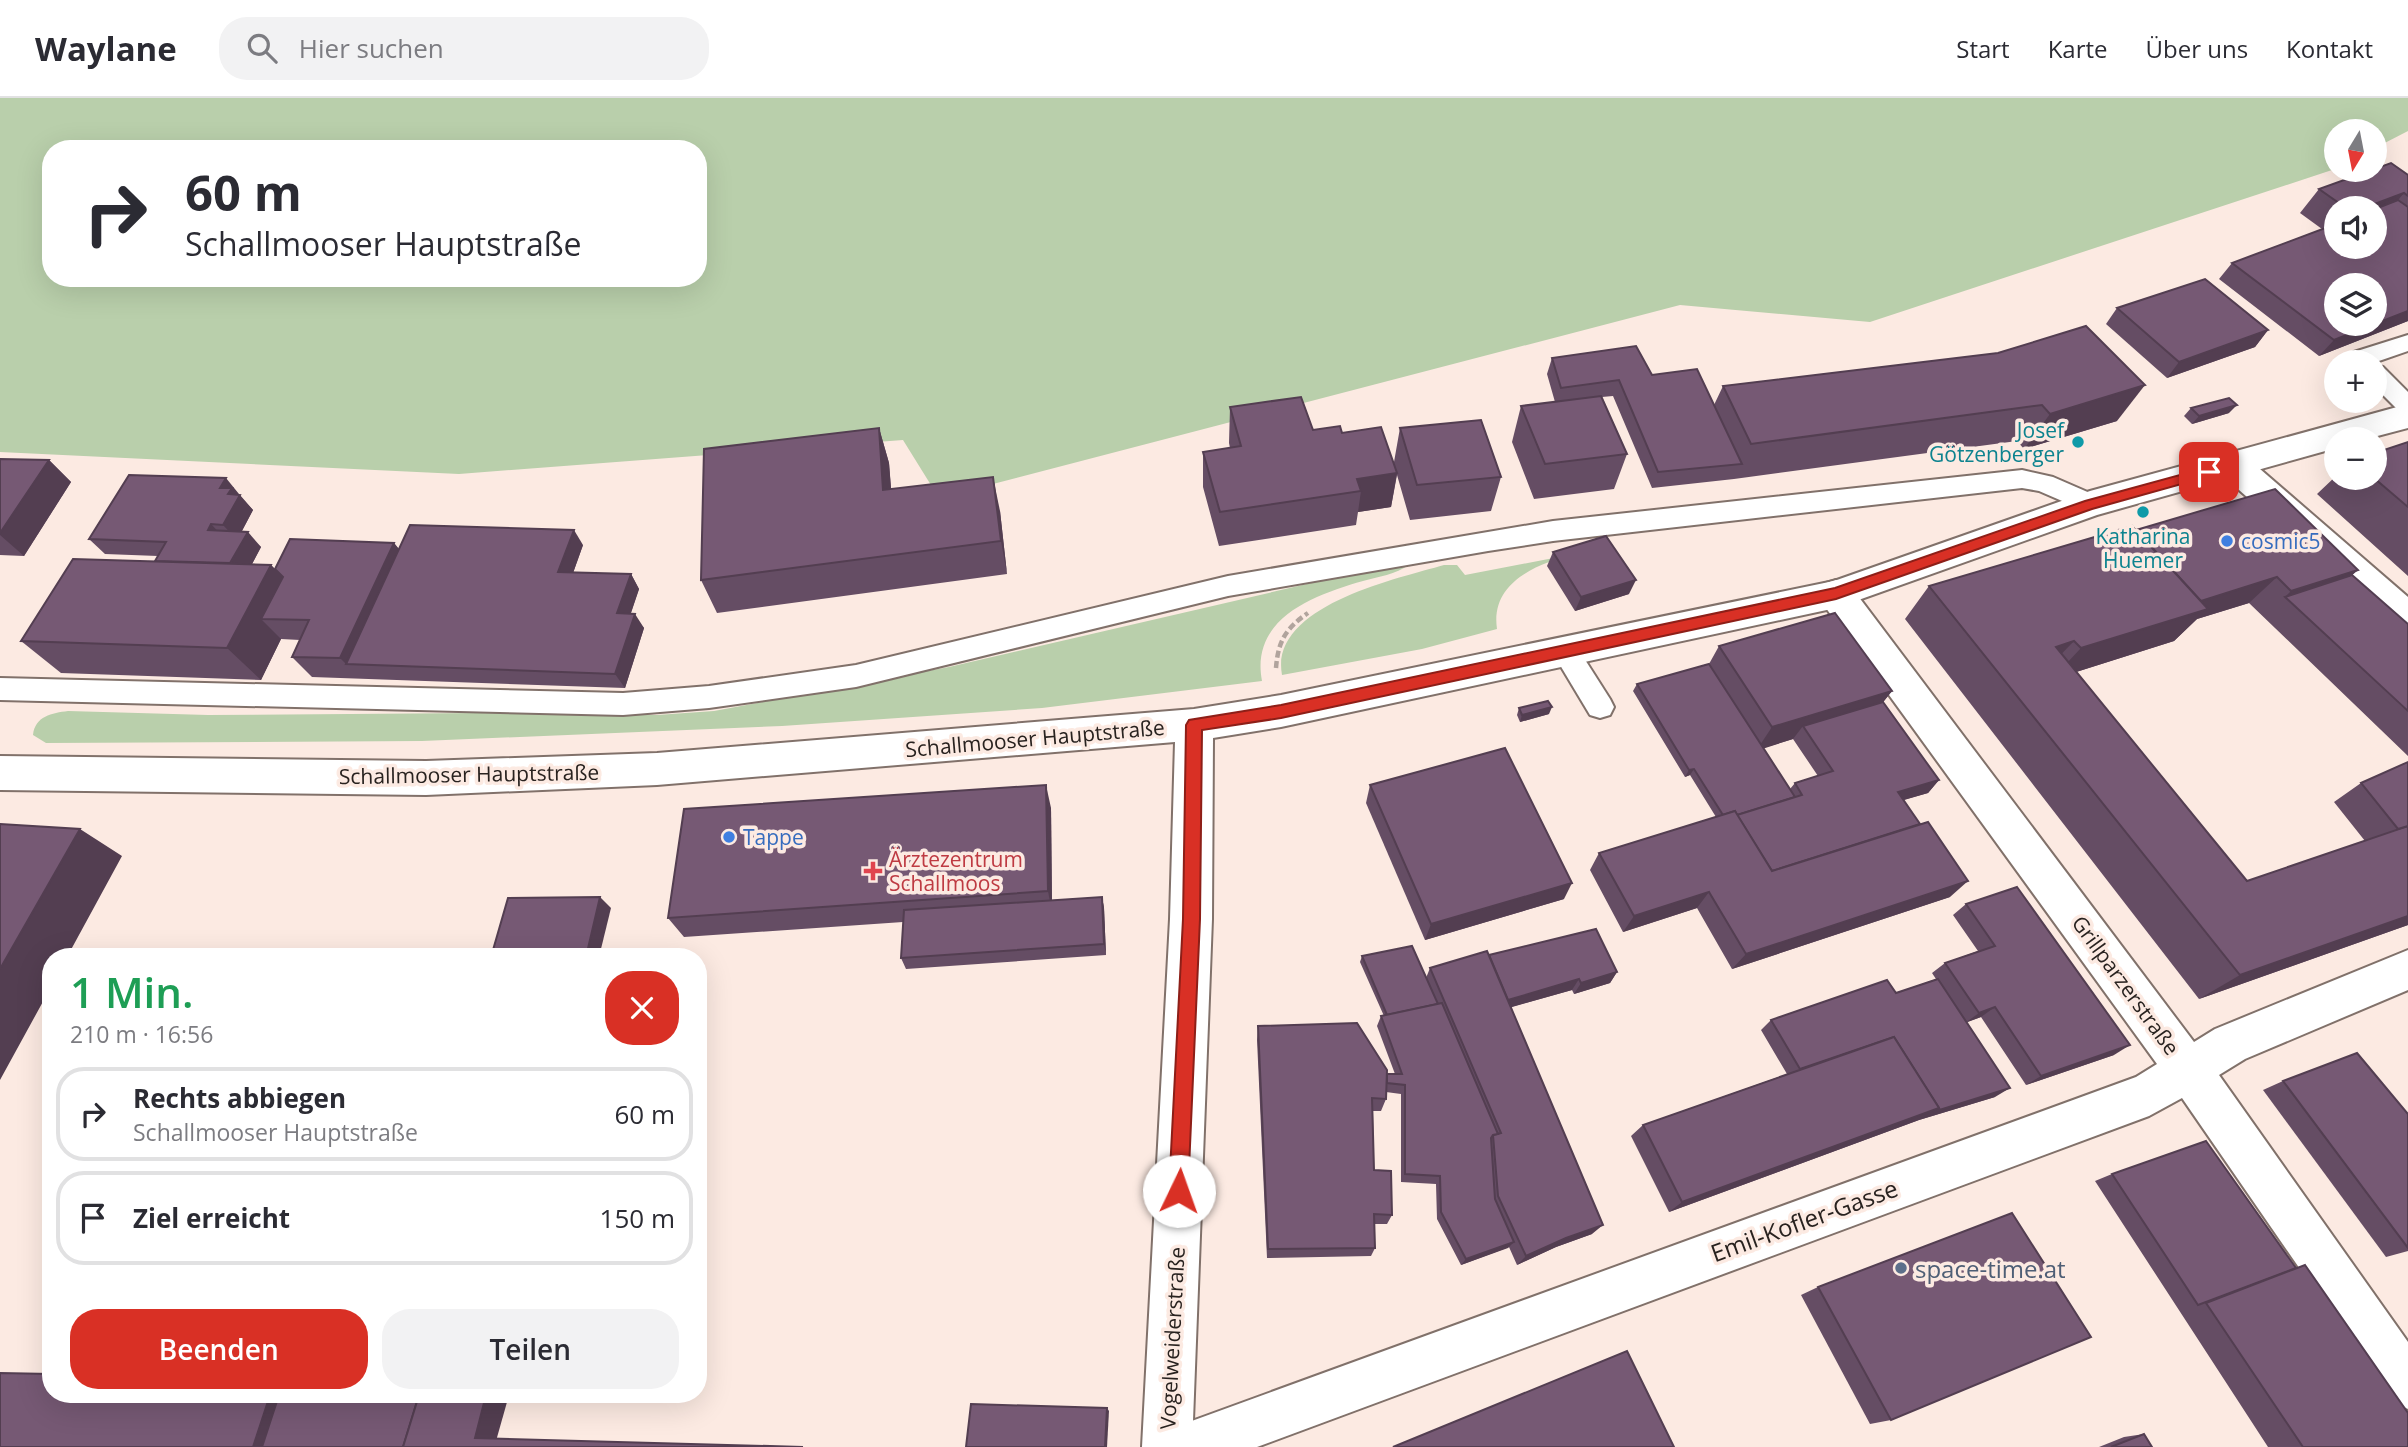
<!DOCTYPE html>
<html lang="de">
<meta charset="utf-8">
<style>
:root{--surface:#fff;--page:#f2f2f3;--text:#2b2b33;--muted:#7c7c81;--line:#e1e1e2;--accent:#d93025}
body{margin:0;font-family:"Open Sans",sans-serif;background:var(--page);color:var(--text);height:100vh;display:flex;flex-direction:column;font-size:26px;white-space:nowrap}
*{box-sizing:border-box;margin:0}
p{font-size:23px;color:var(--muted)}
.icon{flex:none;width:38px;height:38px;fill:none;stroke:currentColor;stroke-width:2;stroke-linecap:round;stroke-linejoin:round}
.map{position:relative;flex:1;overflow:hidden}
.sheet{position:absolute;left:42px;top:850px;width:665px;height:455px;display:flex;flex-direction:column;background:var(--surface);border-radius:28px;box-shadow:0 7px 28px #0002}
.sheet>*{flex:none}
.top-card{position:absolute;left:42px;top:42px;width:665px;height:147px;border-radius:28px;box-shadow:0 7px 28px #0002;background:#fff;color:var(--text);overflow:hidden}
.needle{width:46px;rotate:190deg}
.controls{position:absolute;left:2324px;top:21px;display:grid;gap:14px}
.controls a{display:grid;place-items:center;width:63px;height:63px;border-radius:50%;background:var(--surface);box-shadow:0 7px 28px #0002;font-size:35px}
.pin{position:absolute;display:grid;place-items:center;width:60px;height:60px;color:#fff;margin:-30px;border-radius:14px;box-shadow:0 4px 10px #0006}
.me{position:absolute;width:77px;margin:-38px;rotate:3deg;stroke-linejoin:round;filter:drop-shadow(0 0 5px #0008)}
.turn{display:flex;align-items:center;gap:24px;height:147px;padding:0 28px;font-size:32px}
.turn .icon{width:91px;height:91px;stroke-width:2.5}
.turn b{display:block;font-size:49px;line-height:60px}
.round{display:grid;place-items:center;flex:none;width:74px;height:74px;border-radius:28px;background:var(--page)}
.summary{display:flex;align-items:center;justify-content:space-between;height:119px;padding:0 28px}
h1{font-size:42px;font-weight:600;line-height:52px;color:#1e9e55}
.cta{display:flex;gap:14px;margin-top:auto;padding:14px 28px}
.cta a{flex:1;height:80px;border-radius:28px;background:var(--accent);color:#fff;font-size:28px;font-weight:600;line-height:80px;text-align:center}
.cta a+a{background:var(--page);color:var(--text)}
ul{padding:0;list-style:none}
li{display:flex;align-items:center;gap:21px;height:94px;margin:0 14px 10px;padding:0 14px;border:4px solid var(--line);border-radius:28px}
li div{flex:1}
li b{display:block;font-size:26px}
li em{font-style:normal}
header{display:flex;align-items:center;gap:42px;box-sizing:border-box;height:98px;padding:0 35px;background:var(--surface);border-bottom:2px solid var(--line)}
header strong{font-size:33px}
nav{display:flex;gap:38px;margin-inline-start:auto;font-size:24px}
.search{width:490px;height:63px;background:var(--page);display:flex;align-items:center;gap:18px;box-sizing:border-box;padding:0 24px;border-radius:28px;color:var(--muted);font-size:26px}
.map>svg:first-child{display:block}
.green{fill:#b9cfab;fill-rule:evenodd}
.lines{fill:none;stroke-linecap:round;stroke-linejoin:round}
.lane-casing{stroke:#81716a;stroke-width:4}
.street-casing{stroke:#81716a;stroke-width:4}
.secondary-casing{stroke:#81716a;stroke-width:4}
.path{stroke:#b1a49d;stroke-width:4.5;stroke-dasharray:7 3.5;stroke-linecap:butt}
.lane{fill:#fff;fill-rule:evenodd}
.street{fill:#fff;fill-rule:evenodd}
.secondary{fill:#fff;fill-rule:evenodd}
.wall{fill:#654d64;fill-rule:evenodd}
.shaded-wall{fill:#533e51}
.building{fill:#765974;stroke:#533e51;stroke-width:2;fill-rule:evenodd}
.route{fill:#d93025;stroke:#8d1f18;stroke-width:2}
.culture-dot{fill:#0f9aa8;stroke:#fceae2;stroke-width:2.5}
.shop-dot{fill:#3f7fe0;stroke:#fceae2;stroke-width:2.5}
.health-dot{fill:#e0444e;stroke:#fceae2;stroke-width:2.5}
.service-dot{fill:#5c6f8a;stroke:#fceae2;stroke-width:2.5}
.labels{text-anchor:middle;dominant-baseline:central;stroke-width:7;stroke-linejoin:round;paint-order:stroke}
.culture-label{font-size:21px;fill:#0d838f;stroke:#fceae2;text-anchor:end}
.shop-label{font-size:21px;fill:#366cbe;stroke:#fceae2;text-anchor:start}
.street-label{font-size:21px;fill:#28221f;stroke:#fceae2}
.health-label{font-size:21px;fill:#be3a42;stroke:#fceae2;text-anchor:start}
.near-street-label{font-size:24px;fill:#28221f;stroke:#fceae2}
.near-service-label{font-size:24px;fill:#4e5e75;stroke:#fceae2;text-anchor:start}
</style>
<header>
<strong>Waylane</strong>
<div class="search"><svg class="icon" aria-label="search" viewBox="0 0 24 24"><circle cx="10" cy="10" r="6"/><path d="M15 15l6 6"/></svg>Hier suchen</div>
<nav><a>Start</a><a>Karte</a><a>Über uns</a><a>Kontakt</a></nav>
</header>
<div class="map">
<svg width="2408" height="1349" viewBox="0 0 2408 1349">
<rect width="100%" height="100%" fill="#fceae2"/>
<!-- green -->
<g class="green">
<path d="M 0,0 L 2408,0 L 2408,33 L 2375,50 L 2375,33 L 2336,33 L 2336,70 L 2332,72 L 1870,224 L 1680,207 L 939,400 L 903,342 L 459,376 L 0,354 ZM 51,51 L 698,51 L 698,180 L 51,180 Z"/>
<path d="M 1574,456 C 1537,466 1490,484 1497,531 L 1422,551 L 1282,577 C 1269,508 1396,481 1444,467 L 1457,467 L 1465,477 Z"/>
<path d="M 1402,464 L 1409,467 C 1396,476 1378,479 1363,483 C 1314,497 1250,520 1262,583 L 1042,610 L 782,628 L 422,643 L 46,645 L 33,637 C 35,618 52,615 68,613 L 208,617 L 478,615 L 657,617 L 714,613 L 949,569 Z"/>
</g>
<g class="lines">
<defs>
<g id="lane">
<polygon points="2408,237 2408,253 2376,264 2375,267 2375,264 2353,264 2351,260 2354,254"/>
<polygon points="2375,267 2383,269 2408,294 2408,316 2400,314 2375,289"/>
<polygon points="2022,372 2053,379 2099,399 2102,406 2099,413 2090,415 2039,393 2022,390 1553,443 1488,453 1228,498 856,589 709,610 623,617 0,602 0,580 623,595 709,588 856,567 1228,478 1553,423"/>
<polygon points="1566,543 1575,546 1610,601 1614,609 1610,617 1600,620 1590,617 1557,562 1553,554 1557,546"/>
</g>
<g id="street">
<polygon points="2233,355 2245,358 2408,499 2408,534 2395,530 2221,376 2216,367 2221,358"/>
<polygon points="1836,482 1849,486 2194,944 2215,931 2408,852 2408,892 2245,961 2219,977 2408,1244 2408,1311 2391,1303 2182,1000 2149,1018 1257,1349 1164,1349 1171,1331 1189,1324 2136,979 2157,966 1823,506 1818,496 1823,486"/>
</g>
<polygon id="secondary" points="2408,306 2408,330 2366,341 2336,341 2336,350 2097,417 1836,510 1281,629 1213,640 1212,821 1192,1349 1142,1349 1170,821 1175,644 657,687 426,697 0,692 0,658 426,663 657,655 1194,611 1281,597 1834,483 2090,393"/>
</defs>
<!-- lane casing -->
<use href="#lane" class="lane-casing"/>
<!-- street casing -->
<use href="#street" class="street-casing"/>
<!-- secondary casing -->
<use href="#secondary" class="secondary-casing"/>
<!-- path -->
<path class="path" d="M 1276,570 C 1278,543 1286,530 1308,515"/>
<!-- lane -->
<use href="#lane" class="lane"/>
<!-- street -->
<use href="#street" class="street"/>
<!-- secondary -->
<use href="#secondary" class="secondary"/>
</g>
<!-- wall -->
<g class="wall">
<path d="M 2408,77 L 2408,223 L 2319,258 L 2219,181 L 2232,165 L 2322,131 L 2300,115 L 2319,91 ZM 2336,110 L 2375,110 L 2336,149 Z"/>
<polygon points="2117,210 2268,232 2255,249 2167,280 2106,226"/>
<polygon points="1998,255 2117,323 2024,351 2017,343 1734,381 1652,390 1613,298 1602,299 1627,356 1614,391 1534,401 1512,344 1521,308 1555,304 1547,276 1552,260 1652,277 1714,307 1723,288"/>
<polygon points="1230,309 1313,332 1342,335 1394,364 1400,330 1501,379 1491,413 1410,422 1397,377 1391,409 1358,414 1356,427 1219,448 1203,389 1203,354 1230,350 1229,345"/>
<polygon points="2191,310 2229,315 2192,326 2184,318"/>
<polygon points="879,330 889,365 891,391 1000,413 1007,476 717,515 701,482"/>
<polygon points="2408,344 2408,478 2317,396 2336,378 2336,380 2375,380"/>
<polygon points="0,361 49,362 71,384 24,458 0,457"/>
<polygon points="239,396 239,397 253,412 242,433 261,449 252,466 271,467 275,471 394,445 399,451 583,447 573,475 631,476 639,491 631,515 644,530 625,590 312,579 292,559 300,542 281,541 261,582 61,575 21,543 155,463 158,458 105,456 89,441"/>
<polygon points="2136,432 2358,472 2352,477 2408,526 2408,658 2249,505 2197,521 2174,543 2076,574 2247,783 2365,743 2334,704 2361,685 2408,664 2408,827 2199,901 1905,521 1929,488"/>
<polygon points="1553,454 1629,496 1575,513 1547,468"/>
<path d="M 1719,548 L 1892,593 L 1883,604 L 1939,682 L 1928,695 L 1903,702 L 1950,799 L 1732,871 L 1697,810 L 1623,834 L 1590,772 L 1599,755 L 1716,719 L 1690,677 L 1685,679 L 1633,593 L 1637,586 L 1709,566 ZM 1793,641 L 1818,678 L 1795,685 L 1790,691 L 1763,650 Z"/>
<polygon points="1519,610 1549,616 1520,624 1517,617"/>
<polygon points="1370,687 1564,801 1425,842 1366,705"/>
<polygon points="1051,710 1052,802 1102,799 1104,810 1106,857 906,871 901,860 903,824 684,839 668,820"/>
<polygon points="1966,806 2114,957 2026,987 1981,919 1967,924 1995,999 1919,1022 1669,1114 1631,1038 1643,1027 1787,976 1761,932 1771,922 1896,895 1936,881 1932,875 1945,865 1978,853 1953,817"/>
<polygon points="1489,857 1617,874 1610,885 1574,896 1572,892 1511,909 1592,1136 1556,1149 1517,1167 1509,1149 1461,1167 1437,1121 1436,1086 1401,1084 1401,996 1386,994 1386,1001 1381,1013 1373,1013 1374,1072 1392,1117 1387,1126 1375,1126 1375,1150 1371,1158 1267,1160 1257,942 1258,928 1387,976 1395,976 1377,928 1381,918 1384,918 1360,864 1362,858 1426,880 1430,870"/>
<polygon points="2283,983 2408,1016 2408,1153 2386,1159 2263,992"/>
<polygon points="2112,1076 2296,1170 2305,1167 2408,1349 2268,1349 2095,1083"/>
<polygon points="1818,1189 1891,1322 1870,1326 1801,1197"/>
<polygon points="2144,1336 2152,1349 2099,1349 2124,1339"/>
</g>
<!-- shaded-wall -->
<g class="shaded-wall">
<polygon points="2404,95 2384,119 2375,122 2375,110 2364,110"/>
<polygon points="2408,213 2408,223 2319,258 2334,242"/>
<polygon points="2268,232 2255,249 2167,280 2179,264"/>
<polygon points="2145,287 2117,323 2024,351 2050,316"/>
<polygon points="2237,307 2229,315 2192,326 2199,318"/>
<polygon points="879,330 889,365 894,427 883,392"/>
<polygon points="49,362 71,384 24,458 0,437 0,435"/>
<polygon points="1397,375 1391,409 1358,414 1361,393 1357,381"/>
<polygon points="993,379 1000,413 1007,476 1001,443"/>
<polygon points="226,380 239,396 238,398 240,397 253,412 237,442 223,427 220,390"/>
<polygon points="211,426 225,441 208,432"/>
<polygon points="574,432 583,447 568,489 558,474"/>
<polygon points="248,434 261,449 235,498 221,483"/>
<polygon points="394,445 410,466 346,566 340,560"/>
<polygon points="271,467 302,500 261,521 281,541 261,582 227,550"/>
<polygon points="2358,472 2328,498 2285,499 2291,493"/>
<polygon points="631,476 639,491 626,529 617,515"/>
<polygon points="2277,479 2249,505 2197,521 2174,543 2051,582 2081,550 2190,506"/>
<polygon points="1636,482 1629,496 1575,513 1581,499"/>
<polygon points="635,516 644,530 625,590 615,576"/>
<polygon points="2074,543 2044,574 2056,549"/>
<polygon points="1892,593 1873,617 1803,628 1793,641 1756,653 1772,629"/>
<polygon points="1552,609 1549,616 1520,624 1522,617"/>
<polygon points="1694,671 1690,677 1685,679 1689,672"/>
<polygon points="1939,682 1928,695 1887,707 1898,694"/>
<polygon points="1046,687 1051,710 1052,814 1048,793"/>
<polygon points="80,731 122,758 67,859 51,859 51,889 0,982 0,871"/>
<polygon points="1968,783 1950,799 1732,871 1746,856"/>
<polygon points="1572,785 1564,801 1425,842 1431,826"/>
<polygon points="1709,794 1697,810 1623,834 1634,818"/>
<polygon points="600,799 611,810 599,859 586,859"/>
<polygon points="1102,799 1104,810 1106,857 1104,846"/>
<polygon points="2408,818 2408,827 2199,901 2240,877"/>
<polygon points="1617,874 1610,885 1574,896 1581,885"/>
<polygon points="1579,881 1572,892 1498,913 1503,903"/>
<polygon points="1995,909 1981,919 1965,925 1979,915"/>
<polygon points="2130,947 2114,957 2026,987 2041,978"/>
<polygon points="2010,990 1995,999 1919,1022 1669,1114 1682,1104 1939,1010"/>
<polygon points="1603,1127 1592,1136 1556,1149 1517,1167 1526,1158 1566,1140"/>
<polygon points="1514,1144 1508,1150 1461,1167 1466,1161"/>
<polygon points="270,1297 299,1297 282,1349 253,1349"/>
<polygon points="486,1297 509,1297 496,1343 475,1340"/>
<polygon points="1107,1310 1109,1313 1107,1349 1105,1349"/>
</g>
<!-- building -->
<g class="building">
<polygon points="2391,65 2408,77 2408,98 2404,95 2364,110 2346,110 2319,91"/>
<path d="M 2398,102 L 2408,109 L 2408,213 L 2334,242 L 2232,165 L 2336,126 L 2336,149 L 2375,149 L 2375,111 ZM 2336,187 L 2375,187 L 2375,226 L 2336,226 Z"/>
<polygon points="2205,181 2268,232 2179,264 2117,210"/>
<polygon points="2086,228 2145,287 2050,316 2042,307 1751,346 1723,288 1998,255"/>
<polygon points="1636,248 1652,277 1697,271 1742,366 1658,374 1619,282 1561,290 1552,260"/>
<polygon points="1601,298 1627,356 1545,366 1521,308"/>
<polygon points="1301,299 1313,332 1340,328 1342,335 1381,329 1397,375 1357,381 1361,393 1220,414 1203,354 1241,348 1230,309"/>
<polygon points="2229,300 2237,307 2199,318 2191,310"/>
<polygon points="1481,322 1501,379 1417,387 1400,330"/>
<polygon points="879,330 883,392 993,379 1001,443 701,482 704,351"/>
<polygon points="2408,344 2408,409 2374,380 2375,355"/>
<polygon points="0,361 49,362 0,435"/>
<polygon points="129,377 226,380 220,390 232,390 228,396 240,397 223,427 211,426 208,432 248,434 230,465 155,463 166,444 89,441"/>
<polygon points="2275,391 2358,472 2291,493 2277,479 2201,503 2136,432"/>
<polygon points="410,427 574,432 558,474 631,476 617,515 635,516 615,576 346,566"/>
<polygon points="2132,428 2208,511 2081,550 2074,543 2056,549 2247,783 2408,728 2408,818 2240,877 1929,488"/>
<polygon points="1606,438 1636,482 1581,499 1553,454"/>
<polygon points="290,441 394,445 340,560 292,559 309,522 261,521 283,479 275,471"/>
<polygon points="73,461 271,467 227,550 21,543"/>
<polygon points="2352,477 2408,526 2408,613 2285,499"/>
<polygon points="1835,515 1892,593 1772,629 1719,548"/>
<polygon points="1709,566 1795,699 1737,717 1735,713 1723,717 1694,671 1689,672 1637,586"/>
<polygon points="1548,603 1552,609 1522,617 1519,610"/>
<polygon points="1883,604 1939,682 1898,694 1920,726 1772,773 1737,717 1802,697 1795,685 1833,673 1803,628"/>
<polygon points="1505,650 1572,785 1431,826 1370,687"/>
<polygon points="2408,664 2408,728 2398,731 2361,685"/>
<polygon points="1046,687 1048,793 668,820 684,711"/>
<polygon points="1735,713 1772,773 1928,724 1968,783 1746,856 1709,794 1634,818 1599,755"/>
<polygon points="0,726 80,731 0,871"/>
<polygon points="2017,789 2130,947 2041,978 1995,909 1979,915 1945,865 1995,848 1966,806"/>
<polygon points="600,799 586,859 491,859 508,800"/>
<polygon points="1102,799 1104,846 901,860 904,812"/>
<polygon points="1596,831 1617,874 1581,885 1579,881 1508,902 1489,857"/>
<polygon points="1412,848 1438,906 1387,917 1362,858"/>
<polygon points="1487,853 1603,1127 1566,1140 1526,1158 1498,1098 1493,1037 1501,1035 1430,870"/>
<polygon points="1938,881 2010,990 1933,1014 1939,1010 1894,939 1800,971 1771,922 1887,882 1896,895"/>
<polygon points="1442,905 1498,1036 1493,1037 1491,1040 1495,1101 1514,1144 1466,1161 1441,1114 1440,1078 1405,1076 1405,987 1387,985 1387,976 1402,976 1381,918"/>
<polygon points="1357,925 1387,972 1386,1001 1372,1000 1374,1072 1391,1073 1392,1117 1374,1116 1375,1150 1268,1151 1258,928"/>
<polygon points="1894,939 1939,1010 1682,1104 1643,1027"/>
<polygon points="2357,955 2408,1016 2408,1150 2283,983"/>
<polygon points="2206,1043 2296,1170 2198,1207 2112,1076"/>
<polygon points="2012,1115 2091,1239 1891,1322 1818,1189"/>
<polygon points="2305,1167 2408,1315 2408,1349 2303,1349 2206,1205"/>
<polygon points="1627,1253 1674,1349 1393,1349"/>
<polygon points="0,1275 51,1276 51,1297 270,1297 253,1349 0,1349"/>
<polygon points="279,1297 419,1297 403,1349 262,1349"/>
<polygon points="419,1297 486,1297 475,1340 803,1349 403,1349"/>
<polygon points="971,1306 1107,1310 1105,1349 966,1349"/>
<polygon points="2144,1336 2152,1349 2111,1349"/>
</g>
<!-- route -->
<polygon class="route" points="2209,369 2216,374 2214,377 2092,411 1836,501 1281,620 1202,632 1200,821 1188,1093 1185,1099 1179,1102 1172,1099 1169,1093 1183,821 1186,627 1189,622 1281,607 1835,490 2085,403"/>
<!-- markers -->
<g class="culture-dot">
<circle cx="2078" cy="344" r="7"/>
<circle cx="2143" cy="414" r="7"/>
</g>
<g class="shop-dot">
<circle cx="2227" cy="443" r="7"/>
<circle cx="729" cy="739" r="7"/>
</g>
<path class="health-dot" d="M869.5 762.5h7v7h7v7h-7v7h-7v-7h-7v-7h7z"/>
<circle class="service-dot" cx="1901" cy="1170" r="7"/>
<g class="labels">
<!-- culture labels -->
<g class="culture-label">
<text x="2064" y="332">Josef<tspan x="2064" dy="24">Götzenberger</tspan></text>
<text x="2143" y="438" text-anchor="middle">Katharina<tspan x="2143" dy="24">Huemer</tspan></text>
</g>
<!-- shop labels -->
<g class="shop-label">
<text x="2241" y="443">cosmic5</text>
<text x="743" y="739">Tappe</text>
</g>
<!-- street labels -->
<g class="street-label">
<text transform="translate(1035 640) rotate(-5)">Schallmooser Hauptstraße</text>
<text transform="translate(469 676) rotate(-1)">Schallmooser Hauptstraße</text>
<text transform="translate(2126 887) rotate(54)">Grillparzerstraße</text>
<text transform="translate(1172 1240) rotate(-87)">Vogelweiderstraße</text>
</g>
<!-- health labels -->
<g class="health-label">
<text x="889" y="761">Ärztezentrum<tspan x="889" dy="24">Schallmoos</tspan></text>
</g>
<!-- near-street labels -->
<g class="near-street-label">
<text transform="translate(1804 1122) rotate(-20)">Emil-Kofler-Gasse</text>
</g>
<!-- near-service labels -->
<g class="near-service-label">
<text x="1915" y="1170">space-time.at</text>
</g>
</g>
</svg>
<div class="controls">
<a><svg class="needle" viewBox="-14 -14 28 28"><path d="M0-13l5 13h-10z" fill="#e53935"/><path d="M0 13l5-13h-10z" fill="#7c7c81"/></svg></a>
<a><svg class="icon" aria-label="sound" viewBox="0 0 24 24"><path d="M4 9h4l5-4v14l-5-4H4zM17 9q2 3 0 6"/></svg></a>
<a><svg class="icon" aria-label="layers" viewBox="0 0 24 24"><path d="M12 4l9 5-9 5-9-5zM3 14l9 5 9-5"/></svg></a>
<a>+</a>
<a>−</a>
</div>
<div class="pin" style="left:2209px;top:374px;background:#d93025"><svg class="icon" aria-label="arrive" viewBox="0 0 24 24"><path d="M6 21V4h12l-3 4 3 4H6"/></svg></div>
<svg class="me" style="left:1179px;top:1093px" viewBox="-20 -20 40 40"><circle r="19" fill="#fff"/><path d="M0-13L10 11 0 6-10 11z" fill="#d93025"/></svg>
<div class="top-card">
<div class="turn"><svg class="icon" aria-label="right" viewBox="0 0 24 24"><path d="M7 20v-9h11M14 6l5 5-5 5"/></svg><div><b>60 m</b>Schallmooser Hauptstraße</div></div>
</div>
<section class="sheet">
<div class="summary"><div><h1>1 Min.</h1><p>210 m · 16:56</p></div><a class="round" style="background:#d93025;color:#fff"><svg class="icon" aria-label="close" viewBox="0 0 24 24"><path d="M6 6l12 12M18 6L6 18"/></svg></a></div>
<ul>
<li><svg class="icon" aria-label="right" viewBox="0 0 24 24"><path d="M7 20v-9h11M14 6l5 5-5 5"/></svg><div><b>Rechts abbiegen</b><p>Schallmooser Hauptstraße</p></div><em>60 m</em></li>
<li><svg class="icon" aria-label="arrive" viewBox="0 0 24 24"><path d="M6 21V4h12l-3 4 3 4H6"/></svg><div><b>Ziel erreicht</b></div><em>150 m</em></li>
</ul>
<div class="cta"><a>Beenden</a><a>Teilen</a></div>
</section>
</div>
